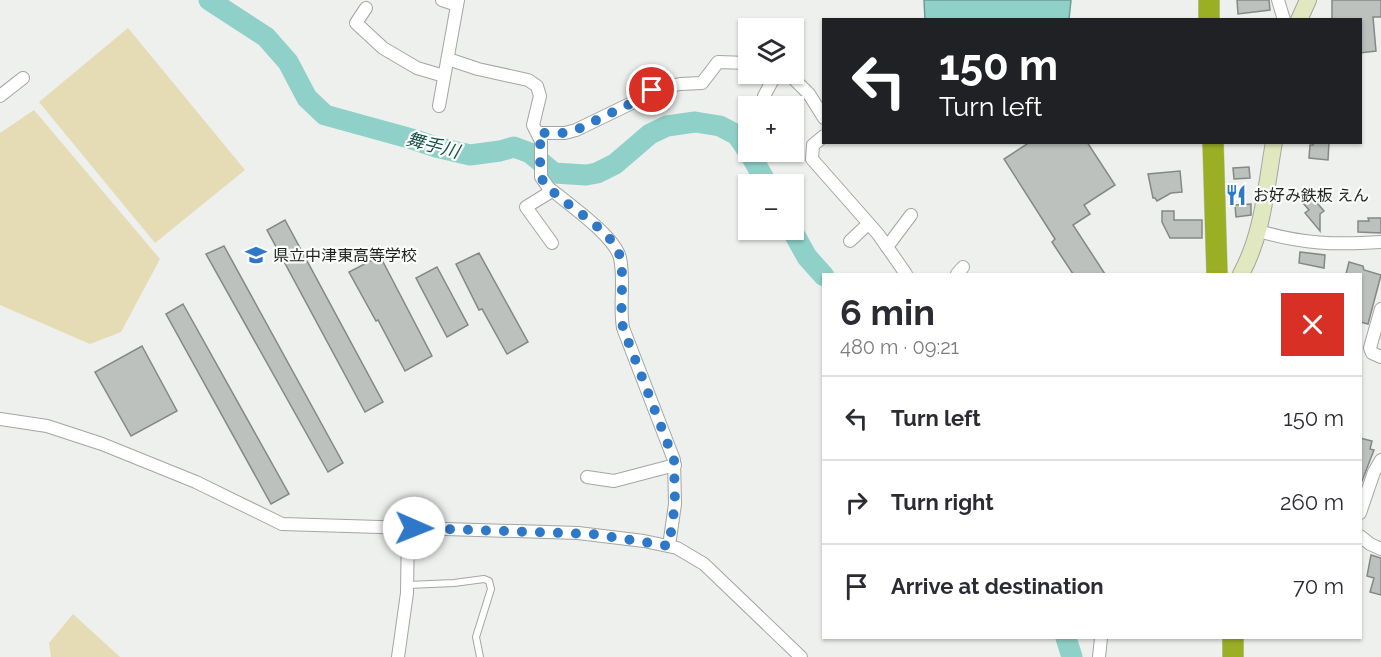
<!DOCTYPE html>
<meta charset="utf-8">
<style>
:root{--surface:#fff;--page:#f7f7f7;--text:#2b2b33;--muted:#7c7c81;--line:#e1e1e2}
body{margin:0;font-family:Raleway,"Noto Sans JP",sans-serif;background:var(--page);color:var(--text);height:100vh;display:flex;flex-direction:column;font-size:22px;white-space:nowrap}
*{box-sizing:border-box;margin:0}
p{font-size:20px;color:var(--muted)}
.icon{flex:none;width:33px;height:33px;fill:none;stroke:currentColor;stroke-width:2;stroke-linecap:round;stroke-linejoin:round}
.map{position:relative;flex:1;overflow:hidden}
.details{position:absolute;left:822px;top:273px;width:540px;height:366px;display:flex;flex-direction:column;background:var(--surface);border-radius:0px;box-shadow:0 2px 4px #0004}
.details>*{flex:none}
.guide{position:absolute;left:822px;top:18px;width:540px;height:126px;border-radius:0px;box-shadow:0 2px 4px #0004;background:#202124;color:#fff;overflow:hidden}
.buttons{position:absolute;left:738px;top:18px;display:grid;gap:12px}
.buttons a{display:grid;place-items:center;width:66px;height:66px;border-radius:0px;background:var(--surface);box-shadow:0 2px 4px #0004;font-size:30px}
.pin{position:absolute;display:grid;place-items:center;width:51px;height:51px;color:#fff;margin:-26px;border:3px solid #fff;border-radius:50%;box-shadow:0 2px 6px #0007}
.me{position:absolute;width:66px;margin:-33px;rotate:91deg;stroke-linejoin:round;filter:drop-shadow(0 0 4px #0008)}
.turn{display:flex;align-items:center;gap:21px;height:126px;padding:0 18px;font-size:27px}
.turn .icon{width:78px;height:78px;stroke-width:2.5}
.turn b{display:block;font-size:42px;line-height:51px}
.round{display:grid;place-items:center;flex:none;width:63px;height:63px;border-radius:0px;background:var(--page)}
.head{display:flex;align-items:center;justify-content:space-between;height:102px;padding:0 18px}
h1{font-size:36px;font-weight:700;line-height:45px}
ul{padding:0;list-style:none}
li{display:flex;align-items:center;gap:18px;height:84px;padding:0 18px;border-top:2px solid var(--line)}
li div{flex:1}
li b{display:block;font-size:22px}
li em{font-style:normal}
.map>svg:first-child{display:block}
.green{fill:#e5dbb5}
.water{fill:#8fd1c8;stroke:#6d9c95;stroke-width:1.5}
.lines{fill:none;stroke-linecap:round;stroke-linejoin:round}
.river{stroke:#8fd1c8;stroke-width:21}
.building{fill:#bcc1be;stroke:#848886;stroke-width:1.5}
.lane-casing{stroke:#a4a6a3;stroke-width:8}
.street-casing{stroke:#a4a6a3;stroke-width:14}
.secondary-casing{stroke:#a4a6a3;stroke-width:18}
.highway-casing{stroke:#c9cac9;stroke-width:22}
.lane{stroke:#fff;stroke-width:6}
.street{stroke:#fff;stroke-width:12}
.secondary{stroke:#e1e7be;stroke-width:16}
.highway{stroke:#9baf25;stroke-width:21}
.route{stroke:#2f78c8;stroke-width:10;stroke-dasharray:0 18}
.labels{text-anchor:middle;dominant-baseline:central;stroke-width:4.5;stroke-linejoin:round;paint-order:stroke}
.poi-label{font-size:16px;fill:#1f211f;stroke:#fafdfa;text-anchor:start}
.water-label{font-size:18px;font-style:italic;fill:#174f4a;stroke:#fafdfa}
</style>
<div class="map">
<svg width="1381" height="657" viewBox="0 0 1381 657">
<rect width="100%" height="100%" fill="#edf0ec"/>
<!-- green -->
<g class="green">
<polygon points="128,28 245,170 155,243 39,102"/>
<polygon points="34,110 160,259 121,332 90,344 0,305 0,133"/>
<polygon points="73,614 120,657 51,657 49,643"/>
</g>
<!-- water -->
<polygon class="water" points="924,0 1071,0 1069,19 925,20"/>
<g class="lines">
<!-- river -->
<g class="river">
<polyline points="209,0 266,37 288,62 307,98 325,115 412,139 436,147 470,155 500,151 514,147 530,153 554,173 586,175 597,173 615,164 650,134 667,126 695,122 720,126 737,135 748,151"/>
<polyline points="749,152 767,184"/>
<polyline points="792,230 807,257 824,276"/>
<polyline points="1066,638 1072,657"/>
</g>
</g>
<!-- building -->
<g class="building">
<polygon points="1237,0 1269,0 1270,10 1238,14"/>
<polygon points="1332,0 1381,0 1381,17 1373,17 1376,51 1360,53 1360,20 1332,20"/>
<polygon points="1030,142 1087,142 1115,185 1084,205 1090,214 1073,225 1105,274 1073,274 1052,242 1055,239 1004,159"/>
<polygon points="1313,142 1329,142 1328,160 1309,158 1310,145 1313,145"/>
<polygon points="1249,167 1250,178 1234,179 1233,168"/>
<polygon points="1180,171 1182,192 1171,193 1157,201 1155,198 1153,198 1148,174"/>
<polygon points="1311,196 1324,211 1320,214 1320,231 1305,213 1309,210 1303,203"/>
<polygon points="1251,204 1251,215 1236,217 1235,205"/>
<polygon points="1162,211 1174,211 1174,220 1202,220 1202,238 1170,238 1162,222"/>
<polygon points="1368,218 1381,218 1381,233 1358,232 1358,221 1369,221"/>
<polygon points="285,220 383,402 365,412 267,230"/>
<polygon points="224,246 343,463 328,472 206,254"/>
<polygon points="1300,252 1325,255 1324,268 1299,263"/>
<polygon points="479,253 528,342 507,354 482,309 479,310 456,264"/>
<polygon points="380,256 432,356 405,371 378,320 376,321 349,272"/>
<polygon points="1349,262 1363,266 1364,270 1381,275 1368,324 1360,322 1360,274 1346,274"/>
<polygon points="437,267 468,325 447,337 416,278"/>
<polygon points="183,304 289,494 271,504 166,314"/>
<polygon points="142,346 177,411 131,436 95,372"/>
<polygon points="1360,438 1372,441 1370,449 1374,450 1360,486"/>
<polygon points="1371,555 1381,558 1381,595 1370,592 1374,578 1367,576"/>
</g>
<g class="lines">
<defs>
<polyline id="lane" points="408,585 454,583 484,579 489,581 491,589 476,637 480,657"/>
<g id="street">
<polyline points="442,0 457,5"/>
<polyline points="1278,0 1284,20"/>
<polyline points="366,8 356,23 383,48 417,68 444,76"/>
<path d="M 448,59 L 478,69 L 528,80 L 537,86 L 540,96 L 533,125 L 541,141 L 541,177 L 548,187 C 567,203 615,236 620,258 C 625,281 619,305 623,328 L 674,460 L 675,504 L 669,546"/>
<polyline points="789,74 809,94 824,118"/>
<polyline points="0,96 23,78"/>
<polyline points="439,106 458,0"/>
<polyline points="771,106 764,96 776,74"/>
<polyline points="538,133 565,133 576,130 638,100 652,90 680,84 702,83 718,62 748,63"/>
<polyline points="824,136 813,145 812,159 878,234 906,274"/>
<polyline points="552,191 526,207 552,243"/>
<path d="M 1259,231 C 1302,244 1336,245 1381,242"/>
<polyline points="850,241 868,224"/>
<polyline points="887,247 911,215"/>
<polyline points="957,274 963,267"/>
<polyline points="1381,309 1370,348 1372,353 1381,357"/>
<polyline points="0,419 47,426 102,444 196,482 282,524 578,533 644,541 677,548 704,564 801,657"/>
<polyline points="587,477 614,481 675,465"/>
<polyline points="1360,513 1374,472 1381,460"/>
<polyline points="1360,536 1370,544 1381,549"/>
<polyline points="398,657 407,593 408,528"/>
<polyline points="1099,657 1101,638"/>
</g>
<g id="secondary">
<polyline points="1299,20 1308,0"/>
<path d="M 1241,274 C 1263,234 1266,187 1274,142"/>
</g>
<g id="highway">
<polyline points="1209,0 1209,20"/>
<polyline points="1213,142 1217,274"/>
<polyline points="1233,638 1233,657"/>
</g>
</defs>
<!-- lane casing -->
<use href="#lane" class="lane-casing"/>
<!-- street casing -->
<use href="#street" class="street-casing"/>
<!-- secondary casing -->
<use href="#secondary" class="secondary-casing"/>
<!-- highway casing -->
<use href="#highway" class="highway-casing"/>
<!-- lane -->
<use href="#lane" class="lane"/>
<!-- street -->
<use href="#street" class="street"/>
<!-- secondary -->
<use href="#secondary" class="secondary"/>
<!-- highway -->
<use href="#highway" class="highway"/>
</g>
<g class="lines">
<!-- route -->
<path class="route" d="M 414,528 L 592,534 L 669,546 L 675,504 L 674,460 L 623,328 C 619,304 625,280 620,257 C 614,230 563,205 544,183 C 536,168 544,150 538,133 L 565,133 L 576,130 L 638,100 L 652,90"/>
</g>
<!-- icons -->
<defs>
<symbol id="restaurant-bare" viewBox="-9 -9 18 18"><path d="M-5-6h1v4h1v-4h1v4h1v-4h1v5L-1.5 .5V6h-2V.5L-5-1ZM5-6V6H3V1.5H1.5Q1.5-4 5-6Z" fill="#2f78c8" stroke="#fafdfa" stroke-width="2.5" paint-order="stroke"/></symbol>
<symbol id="school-bare" viewBox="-9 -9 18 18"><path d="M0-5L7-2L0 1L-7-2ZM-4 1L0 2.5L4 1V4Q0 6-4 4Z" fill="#2f78c8" stroke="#fafdfa" stroke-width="2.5" paint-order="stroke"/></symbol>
</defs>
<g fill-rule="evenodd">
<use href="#restaurant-bare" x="1221" y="180" width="30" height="30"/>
<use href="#school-bare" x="241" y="240" width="30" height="30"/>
</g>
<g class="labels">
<!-- poi labels -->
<g class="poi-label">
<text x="1253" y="195">お好み鉄板 えん</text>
<text x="273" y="255">県立中津東高等学校</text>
</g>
<!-- water labels -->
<g class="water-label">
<text transform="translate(433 145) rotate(15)">舞手川</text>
</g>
</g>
</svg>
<div class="buttons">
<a><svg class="icon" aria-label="layers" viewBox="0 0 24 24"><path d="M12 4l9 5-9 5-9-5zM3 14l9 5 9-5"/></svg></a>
<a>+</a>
<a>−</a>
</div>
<div class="pin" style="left:652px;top:90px;background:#d93025"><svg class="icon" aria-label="arrive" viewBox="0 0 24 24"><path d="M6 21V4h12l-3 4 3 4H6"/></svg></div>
<svg class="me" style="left:414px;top:528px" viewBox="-20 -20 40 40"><circle r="19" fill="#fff"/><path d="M0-13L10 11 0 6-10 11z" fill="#2f78c8"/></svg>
<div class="guide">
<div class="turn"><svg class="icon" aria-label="left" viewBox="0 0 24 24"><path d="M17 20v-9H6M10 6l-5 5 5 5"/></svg><div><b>150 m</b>Turn left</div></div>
</div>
<section class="details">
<div class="head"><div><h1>6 min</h1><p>480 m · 09:21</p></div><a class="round" style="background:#d93025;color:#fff"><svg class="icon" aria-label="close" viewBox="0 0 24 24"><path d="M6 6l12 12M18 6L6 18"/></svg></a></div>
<ul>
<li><svg class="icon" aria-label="left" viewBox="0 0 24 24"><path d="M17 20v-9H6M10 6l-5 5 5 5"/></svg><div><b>Turn left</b></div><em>150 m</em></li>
<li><svg class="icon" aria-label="right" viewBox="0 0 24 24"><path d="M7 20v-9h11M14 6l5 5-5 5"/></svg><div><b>Turn right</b></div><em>260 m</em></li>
<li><svg class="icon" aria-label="arrive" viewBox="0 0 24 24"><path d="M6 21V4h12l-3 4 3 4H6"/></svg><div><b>Arrive at destination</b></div><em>70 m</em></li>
</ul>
</section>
</div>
